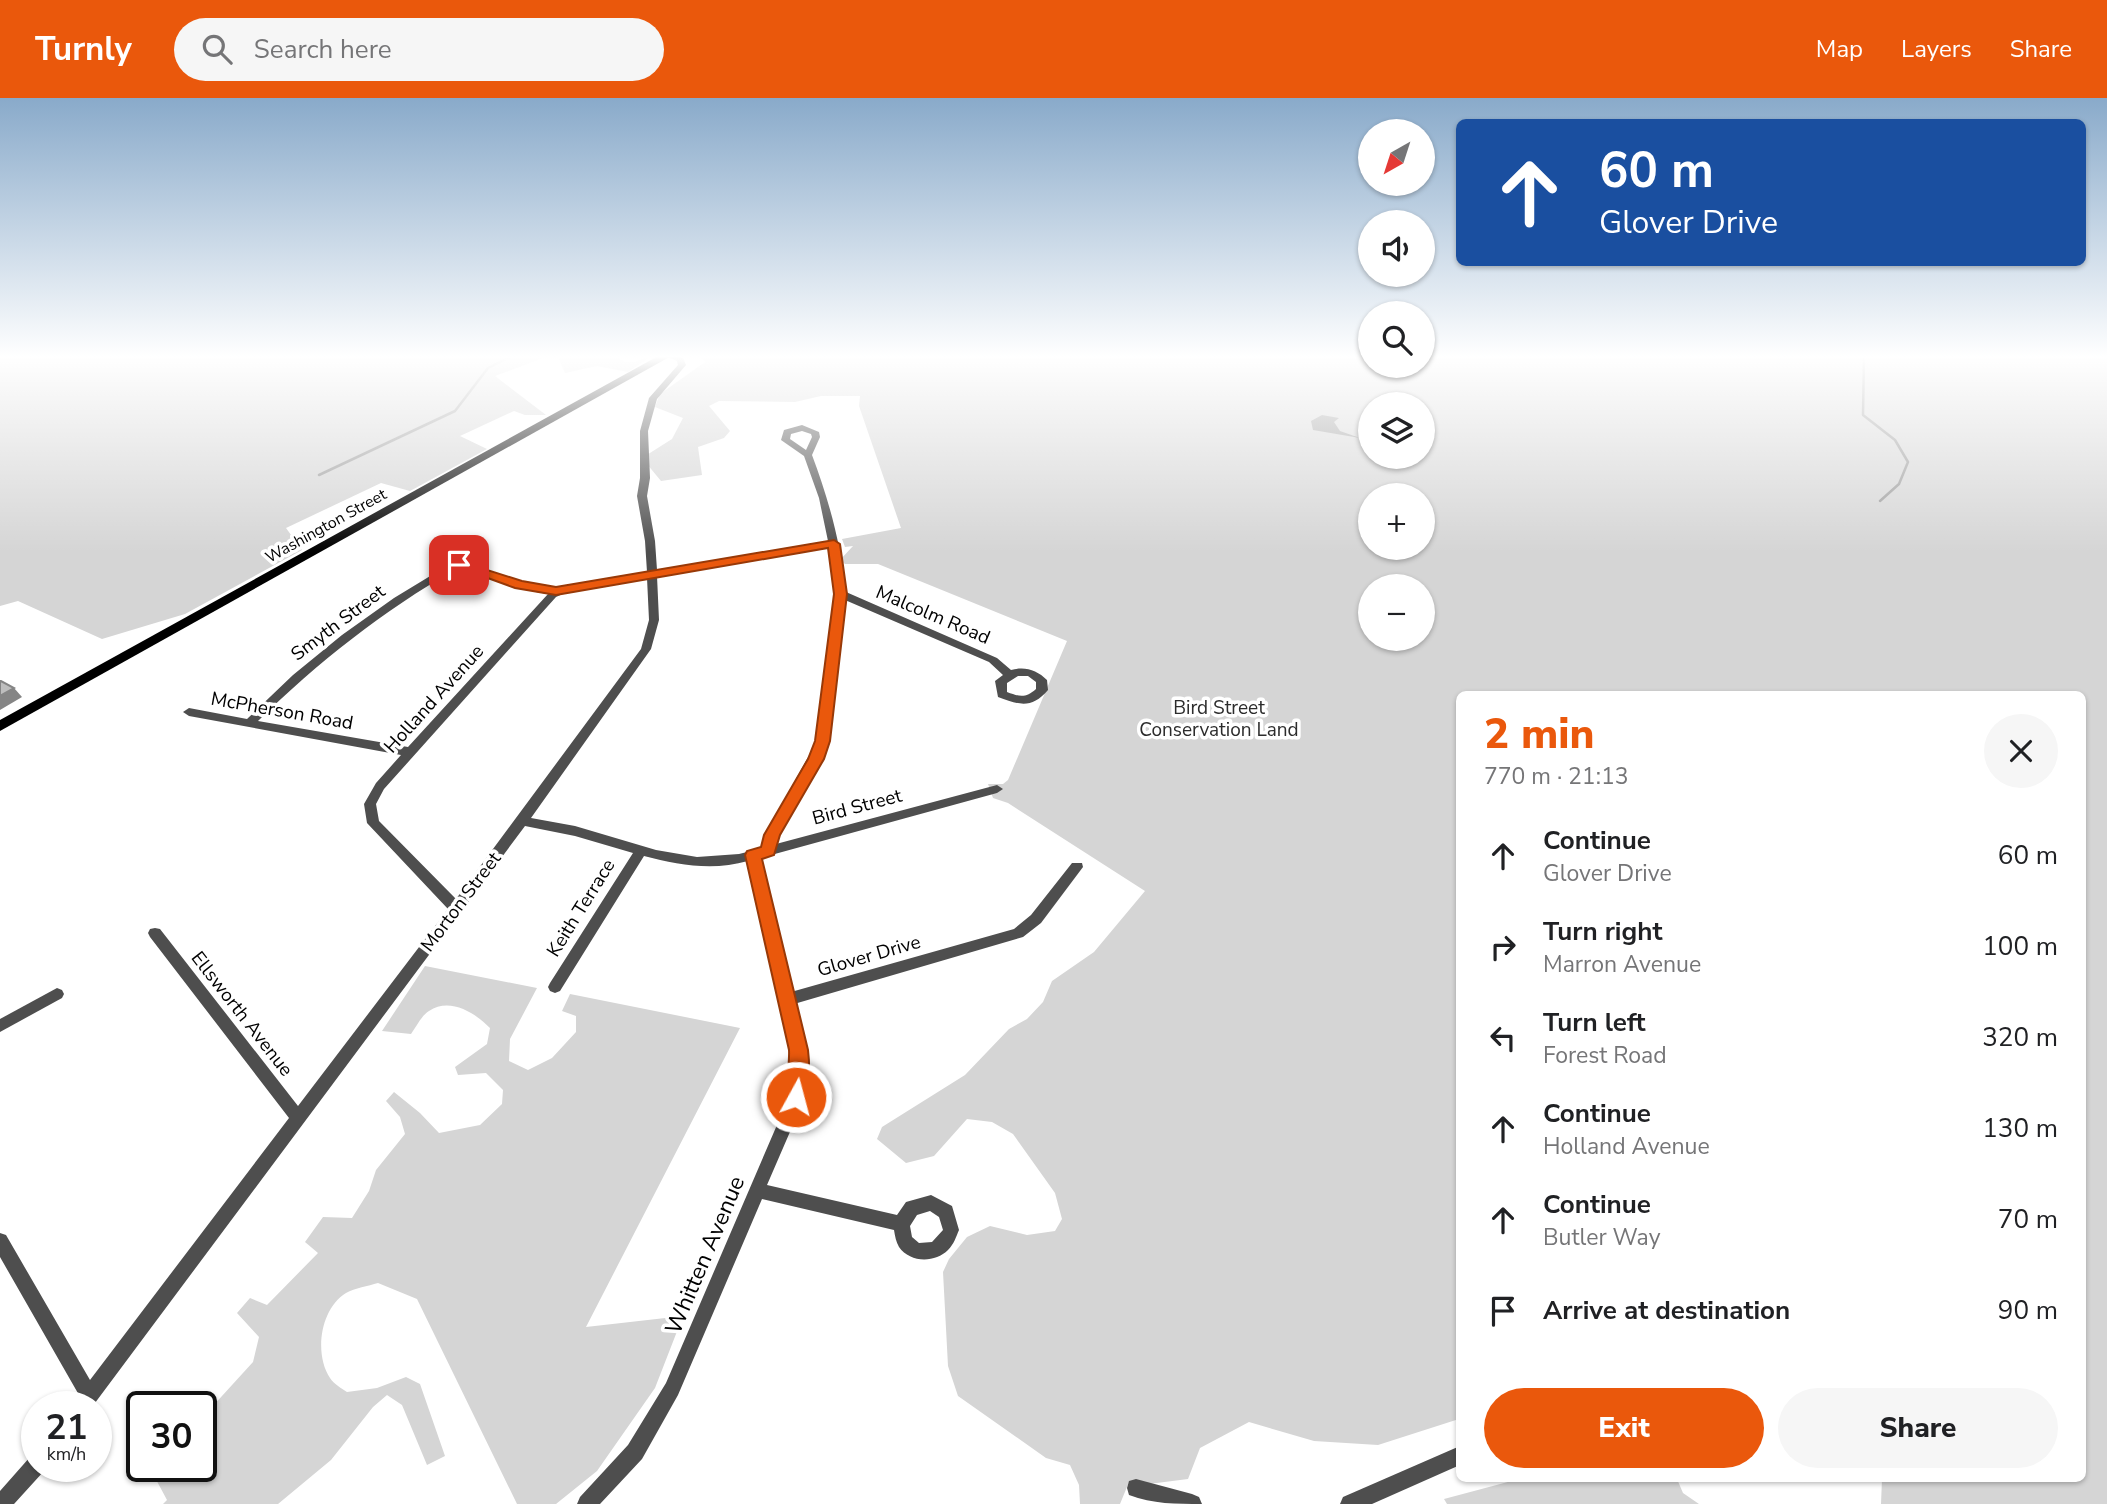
<!DOCTYPE html>
<meta charset="utf-8">
<style>
:root{--surface:#fff;--page:#f6f6f6;--text:#202124;--muted:#757577;--accent:#ea580c}
body{margin:0;font-family:"Nunito Sans",sans-serif;background:var(--page);color:var(--text);height:100vh;display:flex;flex-direction:column;font-size:26px;white-space:nowrap}
*{box-sizing:border-box;margin:0}
p{font-size:23px;color:var(--muted)}
.icon{flex:none;width:38px;height:38px;fill:none;stroke:currentColor;stroke-width:2;stroke-linecap:round;stroke-linejoin:round}
.map{position:relative;flex:1;overflow:hidden}
.sheet{position:absolute;left:1456px;top:593px;width:630px;height:791px;display:flex;flex-direction:column;background:var(--surface);border-radius:10px;box-shadow:0 2px 5px #0004}
.sheet>*{flex:none}
.top-card{position:absolute;left:1456px;top:21px;width:630px;height:147px;border-radius:10px;box-shadow:0 2px 5px #0004;background:#1a4fa0;color:#fff;overflow:hidden}
.needle{width:46px;rotate:219deg}
.tools{position:absolute;left:1358px;top:21px;display:grid;gap:14px}
.tools a{display:grid;place-items:center;width:77px;height:77px;border-radius:50%;background:var(--surface);box-shadow:0 2px 5px #0004;font-size:35px}
.speed{position:absolute;left:21px;top:1293px;display:flex;gap:14px;font-size:35px;font-weight:700;text-align:center}
.speed>*{display:grid;place-content:center;width:91px;height:91px;border-radius:50%;background:var(--surface);box-shadow:0 2px 5px #0004;line-height:1}
.speed small{font-size:18px;font-weight:400}
.speed .limit{border:4px solid #111;border-radius:10px;background:#fff;color:#111}
.pin{position:absolute;display:grid;place-items:center;width:60px;height:60px;color:#fff;margin:-30px;border-radius:14px;box-shadow:0 4px 10px #0006}
.me{position:absolute;width:77px;margin:-38px;rotate:7deg;stroke-linejoin:round;filter:drop-shadow(0 0 5px #0008)}
.turn{display:flex;align-items:center;gap:24px;height:147px;padding:0 28px;font-size:32px}
.turn .icon{width:91px;height:91px;stroke-width:2.5}
.turn b{display:block;font-size:49px;line-height:60px}
.round{display:grid;place-items:center;flex:none;width:74px;height:74px;border-radius:37px;background:var(--page)}
.headline{display:flex;align-items:center;justify-content:space-between;height:119px;padding:0 28px}
h1{font-size:42px;font-weight:800;line-height:52px;color:var(--accent)}
.action{display:flex;gap:14px;margin-top:auto;padding:14px 28px}
.action a{flex:1;height:80px;border-radius:42px;background:var(--accent);color:#fff;font-size:28px;font-weight:800;line-height:80px;text-align:center}
.action a+a{background:var(--page);color:var(--text)}
ul{padding:0;list-style:none}
li{display:flex;align-items:center;gap:21px;height:91px;padding:0 28px}
li div{flex:1}
li b{display:block;font-size:26px}
li em{font-style:normal}
header{display:flex;align-items:center;gap:42px;box-sizing:border-box;height:98px;padding:0 35px;background:var(--accent);color:#fff}
header strong{font-size:33px}
nav{display:flex;gap:38px;margin-inline-start:auto;font-size:24px}
.search{width:490px;height:63px;background:var(--page);display:flex;align-items:center;gap:18px;box-sizing:border-box;padding:0 24px;border-radius:38px;color:var(--muted);font-size:26px}
.map>svg:first-child{display:block}
.green{fill:#d5d5d5;fill-rule:evenodd}
.water{fill:#9c9c9c}
.lines{fill:none;stroke-linecap:round;stroke-linejoin:round}
.stream{stroke:#9c9c9c;stroke-width:2.5}
.minor{fill:#4e4e4e;fill-rule:evenodd}
.major{fill:#000;fill-rule:evenodd}
.shaded-wall{fill:#858585}
.building{fill:#bebebe;stroke:#858585;stroke-width:2}
.route{fill:#ea580c;stroke:#983908;stroke-width:2}
.labels{text-anchor:middle;dominant-baseline:central;stroke-width:7;stroke-linejoin:round;paint-order:stroke}
.far-street-label{font-size:16px;fill:#000;stroke:#fff}
.street-label{font-size:19px;fill:#000;stroke:#fff}
.park-label{font-size:19px;fill:#2c2c2c;stroke:#fff}
.near-street-label{font-size:23px;fill:#000;stroke:#fff}
</style>
<header>
<strong>Turnly</strong>
<div class="search"><svg class="icon" aria-label="search" viewBox="0 0 24 24"><circle cx="10" cy="10" r="6"/><path d="M15 15l6 6"/></svg>Search here</div>
<nav><a>Map</a><a>Layers</a><a>Share</a></nav>
</header>
<div class="map">
<svg width="2107" height="1406" viewBox="0 0 2107 1406">
<rect width="100%" height="100%" fill="#fff"/>
<!-- green -->
<g class="green">
<polygon points="0,257 551,257 495,278 546,317 525,317 514,313 460,338 487,351 410,393 381,385 286,430 302,452 185,516 102,541 18,503 0,508"/>
<polygon points="557,257 614,257 624,264 635,264 653,257 628,274 597,268 565,275"/>
<path d="M 699,257 L 1370,257 L 1370,268 L 1423,268 L 1423,257 L 2107,257 L 2107,1406 L 1881,1406 L 1882,1381 L 2082,1381 L 2082,597 L 1460,597 L 1459,1321 L 1378,1347 L 1314,1343 L 1249,1324 L 1200,1350 L 1188,1381 L 1141,1387 L 1129,1384 L 1120,1406 L 1080,1406 L 1079,1387 L 1070,1367 L 1046,1360 L 958,1298 L 948,1268 L 943,1174 L 949,1161 L 967,1139 L 990,1128 L 1027,1137 L 1055,1133 L 1062,1121 L 1055,1095 L 1013,1036 L 992,1024 L 967,1021 L 934,1058 L 906,1065 L 877,1041 L 882,1029 L 965,977 L 1009,931 L 1027,921 L 1043,904 L 1052,883 L 1094,854 L 1145,793 L 1008,705 L 993,700 L 988,686 L 1003,686 L 1008,682 L 1067,543 L 878,466 L 845,466 L 840,462 L 853,448 L 845,449 L 842,441 L 901,430 L 859,308 L 860,298 L 821,298 L 795,304 L 719,303 L 709,308 L 730,333 L 724,340 L 698,349 L 702,377 L 661,383 L 642,360 L 672,341 L 683,320 L 655,309 L 660,296 L 705,264 ZM 1370,306 L 1423,306 L 1423,359 L 1370,359 ZM 1370,397 L 1423,397 L 1423,450 L 1370,450 ZM 1370,488 L 1423,488 L 1423,541 L 1370,541 Z"/>
<path d="M 425,868 L 537,890 L 510,941 L 509,963 L 528,972 L 552,960 L 576,934 L 576,918 L 562,913 L 570,896 L 740,930 L 586,1229 L 683,1218 L 655,1290 L 597,1373 L 556,1406 L 517,1406 L 417,1201 L 378,1185 C 368,1188 355,1190 346,1195 C 320,1211 314,1256 330,1280 C 334,1286 341,1290 347,1294 L 377,1290 L 406,1279 L 420,1286 L 445,1358 L 427,1367 L 402,1307 L 387,1297 L 373,1309 L 331,1362 L 278,1406 L 163,1406 L 167,1402 L 152,1374 L 158,1369 L 201,1368 L 201,1321 L 253,1264 L 259,1239 L 237,1215 L 250,1200 L 267,1207 L 318,1155 L 305,1144 L 323,1119 L 352,1120 L 369,1093 L 376,1072 L 405,1036 L 400,1019 L 386,1003 L 394,994 L 420,1015 L 439,1035 L 480,1027 L 502,1006 L 503,992 L 486,975 L 458,977 L 455,969 L 487,946 L 490,930 C 475,915 450,899 429,913 C 422,917 416,929 411,936 L 382,933 Z"/>
<polygon points="1519,1381 1677,1381 1683,1395 1699,1406 1447,1406 1444,1401"/>
</g>
<!-- water -->
<polygon class="water" points="1322,317 1339,320 1334,324 1340,333 1360,340 1313,332 1311,323"/>
<g class="lines">
<!-- stream -->
<g class="stream">
<polyline points="1864,257 1863,317 1895,342 1908,364 1899,386 1880,403"/>
<polyline points="319,377 455,313 488,270 514,257"/>
</g>
<!-- minor -->
<g class="minor">
<path d="M 663,257 L 675,257 L 683,260 L 686,267 L 657,301 L 648,333 L 650,380 L 647,398 L 655,443 L 657,472 L 828,443 L 819,400 L 804,358 L 781,342 L 784,332 L 802,327 L 819,334 L 820,339 L 812,357 C 829,402 841,447 846,494 L 997,560 L 1011,572 C 1025,568 1037,572 1047,582 L 1048,592 C 1032,611 1019,607 998,599 L 995,583 L 1003,577 L 989,564 L 845,502 L 829,643 L 785,724 L 776,746 L 997,687 L 1003,691 L 997,695 L 760,760 L 791,894 L 1014,831 L 1031,817 L 1072,765 L 1082,765 L 1083,769 L 1041,825 L 1023,839 L 794,906 L 807,969 L 799,1013 L 767,1087 L 897,1117 L 906,1104 L 931,1097 L 952,1108 L 959,1132 C 956,1139 954,1146 948,1152 C 935,1165 910,1165 899,1149 C 896,1144 895,1138 894,1132 L 762,1101 L 678,1297 L 642,1361 L 600,1406 L 577,1406 L 580,1399 L 628,1347 L 666,1285 L 783,1013 L 793,969 L 748,763 C 713,773 678,767 644,758 L 560,893 L 555,895 L 550,893 L 548,889 L 550,885 L 633,755 L 575,738 L 525,728 L 92,1309 L 72,1309 L 79,1297 L 0,1159 L 0,1135 L 6,1137 L 90,1282 L 289,1020 L 150,839 L 148,835 L 150,831 L 155,830 L 160,831 L 298,1008 L 448,811 L 367,725 L 364,706 L 376,685 L 401,657 L 189,618 L 183,614 L 189,610 L 247,621 L 293,577 L 342,537 L 394,500 L 450,466 L 470,467 L 541,489 L 557,490 L 647,474 L 645,443 L 637,398 L 640,380 L 640,333 L 649,300 L 678,267 L 677,263 ZM 802,333 L 811,336 L 812,339 L 806,352 L 790,341 L 791,336 ZM 829,449 L 836,496 L 817,643 L 772,724 L 763,750 L 739,756 L 697,759 L 656,752 L 575,728 L 531,720 L 651,551 L 659,522 L 657,478 ZM 456,471 L 469,473 L 536,494 L 548,496 L 408,649 L 258,623 C 318,564 383,513 456,471 ZM 647,480 L 649,522 L 641,551 L 456,801 L 379,723 L 376,706 L 384,691 L 556,499 L 567,494 ZM 1018,578 L 1028,578 L 1036,584 L 1036,591 C 1026,600 1020,599 1007,594 L 1007,585 ZM 930,1113 L 939,1119 L 943,1132 L 932,1144 L 919,1145 L 912,1139 L 910,1128 L 917,1117 Z"/>
<polygon points="57,890 62,892 64,896 62,900 0,934 0,921"/>
<polygon points="1460,1348 1460,1367 1372,1406 1340,1406 1343,1399"/>
<polygon points="37,1357 37,1368 45,1368 44,1373 14,1406 0,1406 0,1393 30,1359"/>
<path d="M 1136,1381 L 1192,1396 L 1199,1399 L 1202,1406 C 1176,1406 1153,1406 1129,1397 L 1127,1390 L 1129,1383 Z"/>
</g>
<!-- major -->
<polygon class="major" points="660,257 673,257 0,633 0,622"/>
</g>
<!-- shaded-wall -->
<polygon class="shaded-wall" points="14,590 22,599 0,612 0,598"/>
<!-- building -->
<polygon class="building" points="0,583 1,583 14,590 0,598"/>
<!-- sky -->
<linearGradient id="sky" x2="0" y2="1"><stop stop-color="#89aaca"/><stop offset="0.57" stop-color="#fff"/><stop offset="1" stop-color="#fff" stop-opacity="0"/></linearGradient>
<rect width="2107" height="454" fill="url(#sky)"/>
<!-- route -->
<path class="route" d="M 834,442 L 840,446 L 847,496 L 830,643 L 824,661 L 780,737 L 774,757 L 762,761 L 808,952 C 810,969 810,989 803,1005 L 796,1007 L 789,1005 C 784,994 790,967 789,952 L 745,757 L 747,753 L 761,749 L 764,737 L 808,661 L 815,643 L 834,496 L 828,450 L 556,497 L 515,490 L 452,467 L 459,463 L 522,483 L 556,489 Z"/>
<g class="labels">
<!-- far-street labels -->
<g class="far-street-label">
<text transform="translate(326 428) rotate(-29)">Washington Street</text>
</g>
<!-- street labels -->
<g class="street-label">
<text transform="translate(933 517) rotate(23)">Malcolm Road</text>
<text transform="translate(338 525) rotate(-37)">Smyth Street</text>
<text transform="translate(434 601) rotate(-48)">Holland Avenue</text>
<text transform="translate(282 613) rotate(10)">McPherson Road</text>
<text transform="translate(857 709) rotate(-15)">Bird Street</text>
<text transform="translate(461 804) rotate(-53)">Morton Street</text>
<text transform="translate(581 810) rotate(-58)">Keith Terrace</text>
<text transform="translate(869 858) rotate(-16)">Glover Drive</text>
<text transform="translate(242 916) rotate(52)">Ellsworth Avenue</text>
</g>
<!-- park labels -->
<g class="park-label">
<text x="1219" y="610">Bird Street<tspan x="1219" dy="22">Conservation Land</tspan></text>
</g>
<!-- near-street labels -->
<g class="near-street-label">
<text transform="translate(705 1157) rotate(-67)">Whitten Avenue</text>
</g>
</g>
</svg>
<div class="tools">
<a><svg class="needle" viewBox="-14 -14 28 28"><path d="M0-13l5 13h-10z" fill="#e53935"/><path d="M0 13l5-13h-10z" fill="#757577"/></svg></a>
<a><svg class="icon" aria-label="sound" viewBox="0 0 24 24"><path d="M4 9h4l5-4v14l-5-4H4zM17 9q2 3 0 6"/></svg></a>
<a><svg class="icon" aria-label="search" viewBox="0 0 24 24"><circle cx="10" cy="10" r="6"/><path d="M15 15l6 6"/></svg></a>
<a><svg class="icon" aria-label="layers" viewBox="0 0 24 24"><path d="M12 4l9 5-9 5-9-5zM3 14l9 5 9-5"/></svg></a>
<a>+</a>
<a>−</a>
</div>
<div class="speed"><div>21<small>km/h</small></div><div class="limit">30</div></div>
<div class="pin" style="left:459px;top:467px;background:#d93025"><svg class="icon" aria-label="arrive" viewBox="0 0 24 24"><path d="M6 21V4h12l-3 4 3 4H6"/></svg></div>
<svg class="me" style="left:796px;top:999px" viewBox="-20 -20 40 40"><circle r="17" fill="#ea580c" stroke="#fff" stroke-width="3"/><path d="M0-11L8 9 0 5-8 9z" fill="#fff"/></svg>
<div class="top-card">
<div class="turn"><svg class="icon" aria-label="ahead" viewBox="0 0 24 24"><path d="M12 20V5M6 11l6-6 6 6"/></svg><div><b>60 m</b>Glover Drive</div></div>
</div>
<section class="sheet">
<div class="headline"><div><h1>2 min</h1><p>770 m · 21:13</p></div><a class="round"><svg class="icon" aria-label="close" viewBox="0 0 24 24"><path d="M6 6l12 12M18 6L6 18"/></svg></a></div>
<ul>
<li><svg class="icon" aria-label="ahead" viewBox="0 0 24 24"><path d="M12 20V5M6 11l6-6 6 6"/></svg><div><b>Continue</b><p>Glover Drive</p></div><em>60 m</em></li>
<li><svg class="icon" aria-label="right" viewBox="0 0 24 24"><path d="M7 20v-9h11M14 6l5 5-5 5"/></svg><div><b>Turn right</b><p>Marron Avenue</p></div><em>100 m</em></li>
<li><svg class="icon" aria-label="left" viewBox="0 0 24 24"><path d="M17 20v-9H6M10 6l-5 5 5 5"/></svg><div><b>Turn left</b><p>Forest Road</p></div><em>320 m</em></li>
<li><svg class="icon" aria-label="ahead" viewBox="0 0 24 24"><path d="M12 20V5M6 11l6-6 6 6"/></svg><div><b>Continue</b><p>Holland Avenue</p></div><em>130 m</em></li>
<li><svg class="icon" aria-label="ahead" viewBox="0 0 24 24"><path d="M12 20V5M6 11l6-6 6 6"/></svg><div><b>Continue</b><p>Butler Way</p></div><em>70 m</em></li>
<li><svg class="icon" aria-label="arrive" viewBox="0 0 24 24"><path d="M6 21V4h12l-3 4 3 4H6"/></svg><div><b>Arrive at destination</b></div><em>90 m</em></li>
</ul>
<div class="action"><a>Exit</a><a>Share</a></div>
</section>
</div>
